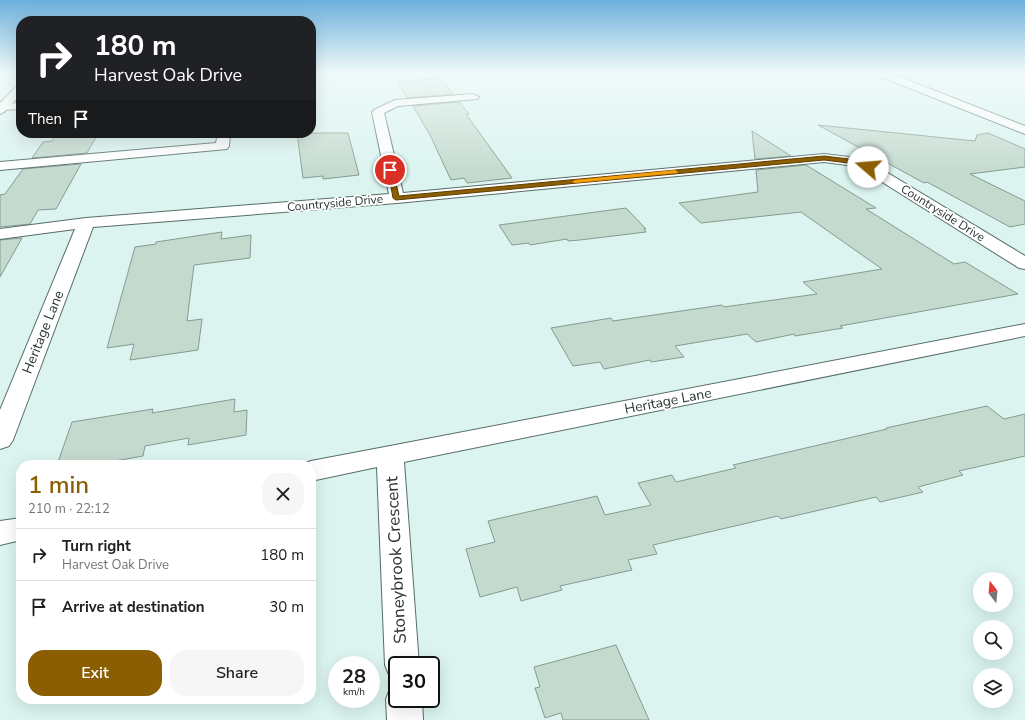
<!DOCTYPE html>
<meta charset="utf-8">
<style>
:root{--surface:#fff;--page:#f6f6f6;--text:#202124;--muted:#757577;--line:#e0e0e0;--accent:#8c5e03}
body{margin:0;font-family:"Nunito Sans",sans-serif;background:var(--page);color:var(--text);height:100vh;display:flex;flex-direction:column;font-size:15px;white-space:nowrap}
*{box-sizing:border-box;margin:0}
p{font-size:13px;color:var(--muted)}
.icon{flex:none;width:22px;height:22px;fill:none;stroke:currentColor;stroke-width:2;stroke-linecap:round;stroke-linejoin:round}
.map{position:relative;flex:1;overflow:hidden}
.details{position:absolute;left:16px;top:460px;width:300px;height:244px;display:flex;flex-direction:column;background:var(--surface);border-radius:16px;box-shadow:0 4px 16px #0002}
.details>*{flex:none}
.banner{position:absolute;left:16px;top:16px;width:300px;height:122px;border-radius:16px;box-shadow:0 4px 16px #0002;background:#202124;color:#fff;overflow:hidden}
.needle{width:26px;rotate:344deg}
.buttons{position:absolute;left:973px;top:572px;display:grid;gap:8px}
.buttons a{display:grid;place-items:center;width:40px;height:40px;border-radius:50%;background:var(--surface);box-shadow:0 4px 16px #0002;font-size:20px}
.speed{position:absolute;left:328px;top:656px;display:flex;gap:8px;font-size:20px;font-weight:700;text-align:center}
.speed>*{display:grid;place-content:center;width:52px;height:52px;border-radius:50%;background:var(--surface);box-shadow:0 4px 16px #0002;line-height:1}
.speed small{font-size:10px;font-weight:400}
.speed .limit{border:2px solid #111;border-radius:6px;background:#fff;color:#111}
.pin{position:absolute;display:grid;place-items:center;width:34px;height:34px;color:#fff;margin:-17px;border:2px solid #fff;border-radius:50%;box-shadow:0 1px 4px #0007}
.me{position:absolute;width:44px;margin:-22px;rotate:288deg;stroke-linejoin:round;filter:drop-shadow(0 0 3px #0008)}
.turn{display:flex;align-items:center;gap:14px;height:84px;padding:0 12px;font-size:18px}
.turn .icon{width:52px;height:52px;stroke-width:2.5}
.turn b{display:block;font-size:28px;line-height:34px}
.then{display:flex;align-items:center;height:38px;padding:0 12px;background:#0003;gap:8px;font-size:15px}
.round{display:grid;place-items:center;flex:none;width:42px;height:42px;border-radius:16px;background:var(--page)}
.summary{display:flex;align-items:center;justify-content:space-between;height:68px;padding:0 12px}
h1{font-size:24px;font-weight:600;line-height:30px;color:var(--accent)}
.action{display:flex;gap:8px;margin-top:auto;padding:8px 12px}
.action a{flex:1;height:46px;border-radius:16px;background:var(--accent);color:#fff;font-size:16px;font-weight:600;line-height:46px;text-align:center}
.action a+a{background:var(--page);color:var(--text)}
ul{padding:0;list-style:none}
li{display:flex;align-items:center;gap:12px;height:52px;padding:0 12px;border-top:1px solid var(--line)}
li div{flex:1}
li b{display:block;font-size:15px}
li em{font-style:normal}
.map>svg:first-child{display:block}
.building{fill:#c5dacf;stroke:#869a8f}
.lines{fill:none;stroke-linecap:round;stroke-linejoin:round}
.minor-casing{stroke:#576d6a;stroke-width:2}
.major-casing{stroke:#576d6a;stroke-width:2}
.minor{fill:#fff;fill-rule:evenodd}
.major{fill:#fff;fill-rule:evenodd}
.route{fill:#8c5e03;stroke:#5b3d02}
.slow{fill:#f59e0b}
.labels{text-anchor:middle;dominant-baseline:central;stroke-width:3.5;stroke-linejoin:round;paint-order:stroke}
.far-street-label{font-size:12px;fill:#2a3432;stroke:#fff}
.street-label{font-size:14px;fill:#2a3432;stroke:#fff}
.near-street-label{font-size:17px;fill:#2a3432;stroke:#fff}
</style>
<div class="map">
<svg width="1025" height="720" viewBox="0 0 1025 720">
<rect width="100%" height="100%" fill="#dbf4f0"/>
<!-- building -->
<g class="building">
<polygon points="440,78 453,94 407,98 397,82"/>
<polygon points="459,102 469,114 466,114 512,178 467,183 464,178 451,180 430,135 413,106"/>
<polygon points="818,125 975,141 977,135 988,133 1025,149 1025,167 970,174 1025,201 1025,224 1010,227 927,182 924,183"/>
<polygon points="752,131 791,156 755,159"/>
<polygon points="58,133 91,133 88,137 96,137 87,153 32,158 43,142 52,141"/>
<polygon points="297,133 348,133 359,175 323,179 323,176 303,178"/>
<polygon points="81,164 56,209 38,210 30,224 0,227 0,195 5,194 23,169"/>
<polygon points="806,165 876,208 866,209 954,264 965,262 1018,294 840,326 843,328 795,336 794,334 756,342 747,334 675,346 684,357 651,362 650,360 604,369 600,362 573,366 551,328 611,318 613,321 722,305 724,307 817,294 803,282 882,269 801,212 701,223 679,203 758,192 756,170"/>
<polygon points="626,208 646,229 644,229 646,232 580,240 568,241 567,239 530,245 529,243 512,245 499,225"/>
<polygon points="222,232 221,239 251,235 250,258 194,265 187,321 202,319 198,350 130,360 134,344 107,348 135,247 156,244 156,242"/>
<polygon points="22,238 0,277 0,240"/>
<polygon points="235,399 234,412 247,410 246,435 188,445 189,438 145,446 143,456 92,465 57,465 72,422 153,409 152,413"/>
<polygon points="987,406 1004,419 1025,414 1025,456 959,471 963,475 918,487 923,492 880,502 876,497 781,519 778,516 653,545 657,554 628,560 632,570 560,586 562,590 521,601 517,587 480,597 466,549 495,542 488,521 597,496 605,515 651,505 638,483 672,475 676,482 736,468 733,465 887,429 886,428"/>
<polygon points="616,645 649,720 563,720 561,713 545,718 535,688 540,687 534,667"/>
</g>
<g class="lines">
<defs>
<g id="minor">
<polygon points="873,72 887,72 1025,126 1025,134 874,74"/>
<polygon points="473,94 479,97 477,99 398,106 384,113 403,193 824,154 849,157 873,164 1025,256 1025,269 1019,268 863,170 847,165 824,162 397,203 93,227 13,440 9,446 0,449 0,410 75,229 0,239 0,229 86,218 389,194 372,112 374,110 395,100"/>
<polygon points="21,103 21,109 0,110 0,104"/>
<polygon points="218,133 230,133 229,146 227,149 0,170 0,162 216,143"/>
<polygon points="1025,324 1025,336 404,462 419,665 397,665 397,679 390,677 385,665 377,467 311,481 311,465 301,465 311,461 390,446"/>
<polygon points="21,518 21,540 0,545 0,521"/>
<polygon points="397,684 397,699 422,699 423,720 387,720 386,699 391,686"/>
</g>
<polygon id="major" points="21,85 21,94 4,112 0,114 0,103 17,86"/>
</defs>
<!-- minor casing -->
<use href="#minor" class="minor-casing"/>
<!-- major casing -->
<use href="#major" class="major-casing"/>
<!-- minor -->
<use href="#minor" class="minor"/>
<!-- major -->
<use href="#major" class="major"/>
</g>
<!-- sky -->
<linearGradient id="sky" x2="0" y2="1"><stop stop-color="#6cafdc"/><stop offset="0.42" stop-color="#effaf8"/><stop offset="1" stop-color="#effaf8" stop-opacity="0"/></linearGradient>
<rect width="1025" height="173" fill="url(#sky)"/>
<!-- route -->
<polygon class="route" points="824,156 849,159 870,167 868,169 848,163 824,160 396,200 393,198 388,170 390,168 393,170 399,196"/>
<!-- slow -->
<polygon class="slow" points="675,170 678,172 677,173 575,183 572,182 575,180"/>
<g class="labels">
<!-- far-street labels -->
<g class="far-street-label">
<text transform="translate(335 203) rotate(-5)">Countryside Drive</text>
<text transform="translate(943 213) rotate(32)">Countryside Drive</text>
</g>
<!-- street labels -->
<g class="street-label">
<text transform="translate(43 332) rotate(-68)">Heritage Lane</text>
<text transform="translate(668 401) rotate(-11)">Heritage Lane</text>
</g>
<!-- near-street labels -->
<g class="near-street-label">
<text transform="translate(396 560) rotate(-93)">Stoneybrook Crescent</text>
</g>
</g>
</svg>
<div class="buttons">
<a><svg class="needle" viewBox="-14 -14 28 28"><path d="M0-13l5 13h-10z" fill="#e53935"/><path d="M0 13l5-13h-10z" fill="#757577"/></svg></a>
<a><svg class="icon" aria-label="search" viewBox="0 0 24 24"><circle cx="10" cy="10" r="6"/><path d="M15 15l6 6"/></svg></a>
<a><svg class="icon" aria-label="layers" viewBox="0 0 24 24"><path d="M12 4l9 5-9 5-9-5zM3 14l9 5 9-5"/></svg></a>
</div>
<div class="speed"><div>28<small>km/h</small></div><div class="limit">30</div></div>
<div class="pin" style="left:390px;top:170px;background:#d93025"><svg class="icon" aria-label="arrive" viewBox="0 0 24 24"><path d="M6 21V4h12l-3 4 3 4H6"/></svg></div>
<svg class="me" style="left:868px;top:167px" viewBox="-20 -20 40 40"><circle r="19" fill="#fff"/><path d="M0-13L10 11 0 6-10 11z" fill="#8c5e03"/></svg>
<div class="banner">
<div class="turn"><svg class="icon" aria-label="right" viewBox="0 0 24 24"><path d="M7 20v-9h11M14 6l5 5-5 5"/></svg><div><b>180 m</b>Harvest Oak Drive</div></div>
<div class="then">Then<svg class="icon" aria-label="arrive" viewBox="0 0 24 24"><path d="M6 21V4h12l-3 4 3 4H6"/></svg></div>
</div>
<section class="details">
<div class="summary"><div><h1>1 min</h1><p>210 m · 22:12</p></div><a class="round"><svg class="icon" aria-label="close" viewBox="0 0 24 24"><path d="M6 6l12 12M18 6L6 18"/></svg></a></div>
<ul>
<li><svg class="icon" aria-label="right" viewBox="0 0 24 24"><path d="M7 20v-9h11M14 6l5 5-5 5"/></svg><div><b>Turn right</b><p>Harvest Oak Drive</p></div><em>180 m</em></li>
<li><svg class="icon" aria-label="arrive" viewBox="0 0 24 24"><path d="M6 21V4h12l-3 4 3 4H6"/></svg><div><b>Arrive at destination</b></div><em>30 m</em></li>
</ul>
<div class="action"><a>Exit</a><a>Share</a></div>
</section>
</div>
